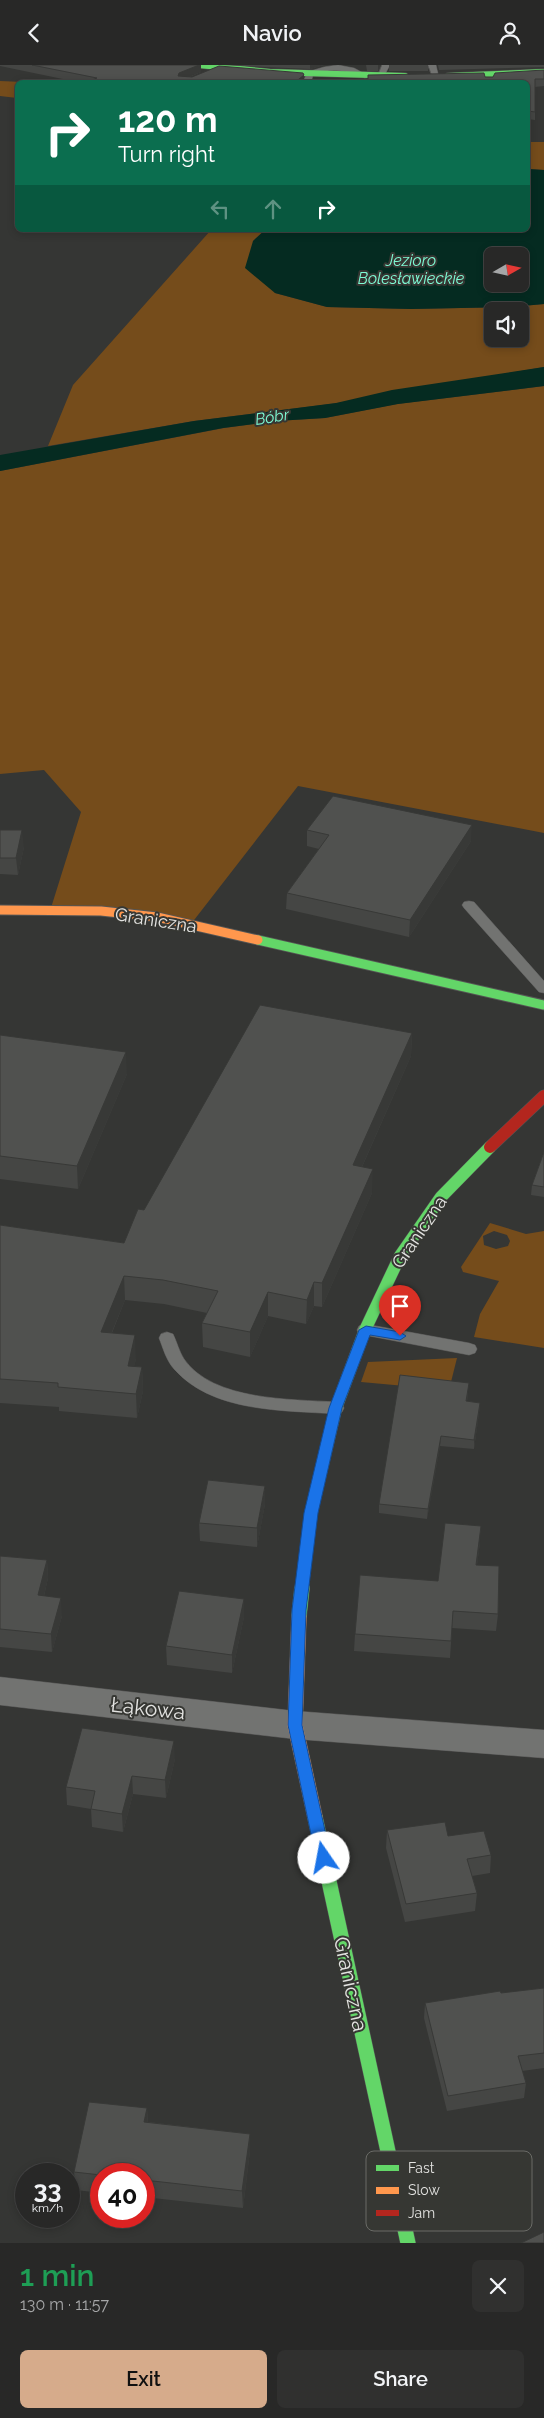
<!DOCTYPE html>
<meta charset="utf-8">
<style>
:root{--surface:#282827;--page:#30302f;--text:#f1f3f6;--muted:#a5a6a7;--line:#444;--accent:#d6ab8b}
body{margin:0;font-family:Raleway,sans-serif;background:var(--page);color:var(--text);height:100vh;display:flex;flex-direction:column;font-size:19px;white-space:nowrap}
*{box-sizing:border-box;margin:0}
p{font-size:16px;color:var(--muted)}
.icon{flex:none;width:28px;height:28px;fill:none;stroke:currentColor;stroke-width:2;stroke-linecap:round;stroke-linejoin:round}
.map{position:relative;height:2178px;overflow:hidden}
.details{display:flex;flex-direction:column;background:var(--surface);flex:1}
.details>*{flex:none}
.top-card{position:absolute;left:15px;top:15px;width:515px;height:152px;border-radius:8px;box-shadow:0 2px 8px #0003,0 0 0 1px var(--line);background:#0b6e4f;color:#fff;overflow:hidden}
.needle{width:32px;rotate:81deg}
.controls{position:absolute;left:484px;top:182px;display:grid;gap:10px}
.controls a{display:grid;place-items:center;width:45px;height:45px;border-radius:8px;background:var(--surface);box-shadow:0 2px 8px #0003,0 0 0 1px var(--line);font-size:25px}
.speed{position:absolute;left:15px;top:2098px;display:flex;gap:10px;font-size:25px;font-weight:700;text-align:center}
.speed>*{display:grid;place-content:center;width:65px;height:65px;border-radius:50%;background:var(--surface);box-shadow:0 2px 8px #0003,0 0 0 1px var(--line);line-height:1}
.speed small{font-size:12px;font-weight:400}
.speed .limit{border:8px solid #d22;background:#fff;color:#111}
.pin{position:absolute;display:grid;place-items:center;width:42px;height:42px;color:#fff;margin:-51px -21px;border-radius:50% 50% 50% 0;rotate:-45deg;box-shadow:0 0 5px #0007}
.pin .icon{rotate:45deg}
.me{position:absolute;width:55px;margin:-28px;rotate:348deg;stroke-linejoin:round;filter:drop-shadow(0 0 4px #0008)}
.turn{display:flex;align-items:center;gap:18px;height:105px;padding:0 20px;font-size:22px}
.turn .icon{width:65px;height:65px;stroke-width:2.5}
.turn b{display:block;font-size:35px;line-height:42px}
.lanes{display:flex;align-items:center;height:48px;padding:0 20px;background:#0003;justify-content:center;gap:25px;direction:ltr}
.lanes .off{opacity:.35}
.round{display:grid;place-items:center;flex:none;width:52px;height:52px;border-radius:8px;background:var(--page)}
.headline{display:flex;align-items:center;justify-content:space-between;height:85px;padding:0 20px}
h1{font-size:30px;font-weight:600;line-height:38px;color:#1e9e55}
.action{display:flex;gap:10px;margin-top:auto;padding:10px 20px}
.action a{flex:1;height:58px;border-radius:8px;background:var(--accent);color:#111;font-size:20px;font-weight:600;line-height:58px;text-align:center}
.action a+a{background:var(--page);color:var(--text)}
header{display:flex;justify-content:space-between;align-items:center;height:65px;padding:0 20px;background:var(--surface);font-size:22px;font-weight:600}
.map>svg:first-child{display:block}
.green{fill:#754c1b;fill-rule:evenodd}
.water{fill:#052b21;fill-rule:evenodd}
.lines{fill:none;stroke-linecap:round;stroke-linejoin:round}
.lane-casing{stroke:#555554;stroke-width:1}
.street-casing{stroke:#555554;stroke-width:1}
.fast-far3-casing{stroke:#555554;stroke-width:7}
.fast-far2-casing{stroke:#555554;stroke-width:11}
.fast-far1-casing{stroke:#555554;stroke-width:13}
.fast-casing{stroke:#555554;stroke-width:16}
.slow-far1-casing{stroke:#555554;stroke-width:11}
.slow-casing{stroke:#555554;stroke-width:16}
.jam-casing{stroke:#555554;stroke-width:13}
.lane{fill:#727371;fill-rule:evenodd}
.street{fill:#727371;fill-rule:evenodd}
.fast-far3{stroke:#63d668;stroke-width:6}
.fast-far2{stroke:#63d668;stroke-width:9}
.fast-far1{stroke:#63d668;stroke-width:12}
.fast{stroke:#63d668;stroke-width:15}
.slow-far1{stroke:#ff974d;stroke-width:9}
.slow{stroke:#ff974d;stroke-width:15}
.jam{stroke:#b3261e;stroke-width:12}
.wall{fill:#454644}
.shaded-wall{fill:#383937}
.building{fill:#50514f;stroke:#383937}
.route{fill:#1a73e8;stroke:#114b97}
.labels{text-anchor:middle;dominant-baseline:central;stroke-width:4;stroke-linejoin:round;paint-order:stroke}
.far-water-label{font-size:16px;font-style:italic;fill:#7efbd5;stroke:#363733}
.street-label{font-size:18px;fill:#e3e3e1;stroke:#363733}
.near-street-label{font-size:21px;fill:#e3e3e1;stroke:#363733}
.key{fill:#363733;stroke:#6a6b67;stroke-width:1}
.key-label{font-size:14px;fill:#e3e3e1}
</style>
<header><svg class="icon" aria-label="back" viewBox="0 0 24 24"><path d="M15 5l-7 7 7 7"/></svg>Navio<svg class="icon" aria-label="person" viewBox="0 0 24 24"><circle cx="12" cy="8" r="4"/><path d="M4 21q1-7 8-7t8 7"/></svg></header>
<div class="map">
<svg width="544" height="2178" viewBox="0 0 544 2178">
<rect width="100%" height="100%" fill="#353634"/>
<!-- green -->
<g class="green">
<polygon points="0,16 23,17 18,18 17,33 0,31"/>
<polygon points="528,77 544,77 544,105 528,104"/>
<path d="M 211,165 L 265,165 L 253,176 L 275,228 L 327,242 L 411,244 L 511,242 L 544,239 L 544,302 L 338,338 L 194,356 L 48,381 L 73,320 ZM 492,246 L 520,246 L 520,274 L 492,274 Z"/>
<polygon points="544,321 544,768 298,721 191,859 50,846 81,747 44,705 0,709 0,406 224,363 276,356 325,353 397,339"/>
<path d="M 490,1158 L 526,1169 L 544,1166 L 544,1283 L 474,1272 L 480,1249 L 499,1216 L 463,1207 L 461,1202 ZM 494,1166 L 507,1170 L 510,1176 L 508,1181 L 496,1184 L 484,1180 L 483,1171 Z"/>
<polygon points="457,1293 449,1325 361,1317 368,1297"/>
</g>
<!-- water -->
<g class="water">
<path d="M 528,104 L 544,105 L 544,239 L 511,242 L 411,244 L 327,242 L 275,228 L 245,203 L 253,176 L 265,165 L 528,165 ZM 492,191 L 520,191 L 520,219 L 492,219 Z"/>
<polygon points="544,302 544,321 398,339 325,353 276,356 223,363 0,406 0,390 194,356 336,338 392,325"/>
</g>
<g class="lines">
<defs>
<g id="lane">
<path d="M 338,0 L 354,3 L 369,11 L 365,13 C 346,6 333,2 313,10 L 312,14 L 315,18 L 307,18 L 304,15 L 307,7 L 324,2 Z"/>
<polygon points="382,0 390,0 383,13 377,13"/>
<polygon points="428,0 436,0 439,13 433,13"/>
<polygon points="469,836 474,837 544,916 544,928 539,927 464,843 462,840 464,837"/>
<polygon points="365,1259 469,1278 475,1280 477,1284 475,1288 469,1290 359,1269 357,1265 359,1261"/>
<path d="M 167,1267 L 173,1269 C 177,1277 179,1286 184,1294 C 213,1336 291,1334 336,1337 L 342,1339 L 344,1343 L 342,1347 L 336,1349 C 283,1345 213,1348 174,1304 C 166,1295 163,1283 159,1273 L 161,1269 Z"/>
</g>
<polygon id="street" points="0,1612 295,1646 544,1665 544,1693 295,1674 0,1640"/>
<g id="fast-far3">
<polyline points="199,0 270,7 405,11"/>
<polyline points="448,11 544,7"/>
</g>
<polyline id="fast-far2" points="258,875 544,940"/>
<polyline id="fast-far1" points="302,1525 311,1448 336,1343 365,1265 400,1191 441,1132 490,1082"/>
<g id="fast">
<polyline points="299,1551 302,1523"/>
<polyline points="315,1752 408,2178"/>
</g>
<polyline id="slow-far1" points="0,845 101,846 157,852 258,875"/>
<polyline id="slow" points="299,1551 295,1660 315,1752"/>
<polyline id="jam" points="490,1082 544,1031"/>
</defs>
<!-- lane casing -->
<use href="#lane" class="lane-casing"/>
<!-- street casing -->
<use href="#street" class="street-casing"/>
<!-- fast-far3 casing -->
<use href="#fast-far3" class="fast-far3-casing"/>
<!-- fast-far2 casing -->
<use href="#fast-far2" class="fast-far2-casing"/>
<!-- fast-far1 casing -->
<use href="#fast-far1" class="fast-far1-casing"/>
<!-- fast casing -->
<use href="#fast" class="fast-casing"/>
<!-- slow-far1 casing -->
<use href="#slow-far1" class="slow-far1-casing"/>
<!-- slow casing -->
<use href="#slow" class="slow-casing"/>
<!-- jam casing -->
<use href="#jam" class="jam-casing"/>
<!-- lane -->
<use href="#lane" class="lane"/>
<!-- street -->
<use href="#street" class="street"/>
<!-- fast-far3 -->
<use href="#fast-far3" class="fast-far3"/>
<!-- fast-far2 -->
<use href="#fast-far2" class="fast-far2"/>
<!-- fast-far1 -->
<use href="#fast-far1" class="fast-far1"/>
<!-- fast -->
<use href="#fast" class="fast"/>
<!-- slow-far1 -->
<use href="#slow-far1" class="slow-far1"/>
<!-- slow -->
<use href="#slow" class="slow"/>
<!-- jam -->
<use href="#jam" class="jam"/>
</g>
<!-- wall -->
<g class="wall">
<polygon points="0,0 201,0 201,7 190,12 304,18 82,18 0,1"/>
<polygon points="220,0 324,0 310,4"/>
<polygon points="366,0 381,0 378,6 367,6"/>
<rect x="389" y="0" width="39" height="6"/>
<polygon points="438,0 544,0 544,2 439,5"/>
<polygon points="544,5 544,21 535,22 535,55 528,54 528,18 368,18 368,10 493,12"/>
<polygon points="0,765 24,782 18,810 0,809"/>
<polygon points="307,765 471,776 409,872 286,844 287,828 319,784 307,781"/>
<polygon points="412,968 411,991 362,1102 372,1128 322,1242 314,1241 306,1259 268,1251 250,1292 203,1282 202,1258 207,1248 164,1239 125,1235 112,1268 136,1294 134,1301 142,1302 143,1326 137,1353 59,1346 59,1342 0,1338 0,1160 124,1178 144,1145"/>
<polygon points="0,970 127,1009 78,1124 0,1114"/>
<polygon points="544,1087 544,1132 531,1130 532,1120"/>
<polygon points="468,1328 467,1336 480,1338 479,1348 474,1384 440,1381 427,1454 379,1448 379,1439"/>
<polygon points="265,1421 265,1439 257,1482 200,1476 199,1458"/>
<polygon points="480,1477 477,1500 498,1549 496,1566 452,1563 450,1593 354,1586 355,1569 438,1516"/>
<polygon points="0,1491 47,1495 48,1513 44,1531 62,1551 52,1587 0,1582"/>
<polygon points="244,1552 232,1608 167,1600 166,1581"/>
<polygon points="175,1694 166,1733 133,1729 123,1767 92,1762 91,1744 67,1740 66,1722"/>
<polygon points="387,1765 448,1771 491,1790 490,1808 472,1811 477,1828 475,1846 405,1857 386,1783"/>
<polygon points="544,1923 544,2003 522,2006 526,2018 524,2033 447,2046 424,1953 425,1938"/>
<polygon points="147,2043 148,2057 250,2069 250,2086 243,2143 144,2132 144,2109 101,2109 101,2128 76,2125 74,2107"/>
</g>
<!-- shaded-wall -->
<g class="shaded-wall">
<polygon points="199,0 201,0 201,7 179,16 178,11 179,8"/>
<polygon points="310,0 324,0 310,4"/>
<polygon points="378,0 381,0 378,6"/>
<polygon points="304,10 304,18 294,18"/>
<polygon points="472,760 471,776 409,872 410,855"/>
<polygon points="22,765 24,782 18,810 16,793"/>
<polygon points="412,968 411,991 352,1124 353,1100"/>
<polygon points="126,987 127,1009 78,1124 77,1101"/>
<polygon points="373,1104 372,1128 322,1242 322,1218"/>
<polygon points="124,1211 125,1235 102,1291 101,1267"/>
<polygon points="314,1217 314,1241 306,1259 307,1235"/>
<polygon points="268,1227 268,1251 250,1292 250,1267"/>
<polygon points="135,1270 136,1294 129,1325 128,1301"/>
<polygon points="142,1302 143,1326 137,1353 136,1329"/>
<polygon points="469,1318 468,1328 465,1346 466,1336"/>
<polygon points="480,1338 479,1348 474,1384 474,1375"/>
<polygon points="441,1371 440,1381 427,1454 428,1444"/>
<polygon points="265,1421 265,1439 257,1482 257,1463"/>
<polygon points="481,1461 480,1477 475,1517 476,1500"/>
<polygon points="47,1495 48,1513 40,1548 38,1530"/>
<polygon points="61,1533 62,1551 52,1587 51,1569"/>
<polygon points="244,1534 244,1552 232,1608 232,1590"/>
<polygon points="174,1676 175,1694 166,1733 165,1715"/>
<polygon points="132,1711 133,1729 123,1767 122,1749"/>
<polygon points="147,2043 148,2061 144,2057"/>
<polygon points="250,2069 250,2086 243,2143 242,2126"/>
</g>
<!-- building -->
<g class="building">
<polygon points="32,0 199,0 179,8 178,11 192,12 219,1 303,8 304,10 294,18 88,18 87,17 97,13"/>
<polygon points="544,5 544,14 535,14 535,47 528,46 528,18 368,18 368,10 484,8 485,12 493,12 495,8"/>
<polygon points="333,731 472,760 410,855 287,828 329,770 307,765"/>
<polygon points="0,765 22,765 16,793 0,793"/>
<polygon points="260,940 412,968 353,1100 373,1104 322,1218 314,1217 307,1235 268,1227 250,1267 202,1258 218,1226 163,1215 124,1211 101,1267 135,1270 128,1301 142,1302 136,1329 58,1322 58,1318 0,1314 0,1160 124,1178 138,1144 144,1145"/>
<polygon points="0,970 126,987 77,1101 0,1091"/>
<polygon points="544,1087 544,1122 532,1120"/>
<polygon points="400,1310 469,1318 466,1336 480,1338 474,1375 441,1371 428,1444 379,1439"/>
<polygon points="208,1415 265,1421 257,1463 199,1458"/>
<polygon points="445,1458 481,1461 476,1500 499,1501 498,1549 453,1546 451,1576 355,1569 360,1510 438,1516"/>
<polygon points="0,1491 47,1495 38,1530 61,1533 51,1569 0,1564"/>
<polygon points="179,1526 244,1534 232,1590 166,1581"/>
<polygon points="82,1663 174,1676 165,1715 132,1711 122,1749 91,1744 95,1726 66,1722"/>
<polygon points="445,1757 448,1771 484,1766 491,1790 467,1794 477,1828 406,1839 387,1765"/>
<polygon points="544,1923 544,1988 518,1991 526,2018 448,2031 425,1938 500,1926 501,1928"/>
<polygon points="89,2037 147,2043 144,2057 250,2069 242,2126 144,2115 144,2109 101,2109 101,2110 74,2107"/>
<polygon points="544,2167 544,2178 521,2178"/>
</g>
<!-- route -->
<polygon class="route" points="366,1261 400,1267 406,1271 400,1275 370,1270 342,1343 318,1448 306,1545 302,1660 331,1793 329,1797 324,1799 318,1797 316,1793 288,1660 292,1545 304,1448 329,1343 359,1265"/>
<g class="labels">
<!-- far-water labels -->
<g class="far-water-label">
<text x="411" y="195">Jezioro<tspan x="411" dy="18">Bolesławieckie</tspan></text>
<text transform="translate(272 352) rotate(-9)">Bóbr</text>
</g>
<!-- street labels -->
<g class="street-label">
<text transform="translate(156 855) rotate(9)">Graniczna</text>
<text transform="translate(419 1167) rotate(-56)">Graniczna</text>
</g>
<!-- near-street labels -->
<g class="near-street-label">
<text transform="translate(148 1643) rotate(6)">Łąkowa</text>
<text transform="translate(351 1919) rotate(78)">Graniczna</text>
</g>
</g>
<!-- legend -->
<rect x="366" y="2086" width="166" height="80" rx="8" class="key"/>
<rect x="376" y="2100" width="23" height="6" fill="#63d668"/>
<rect x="376" y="2122" width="23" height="7" fill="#ff974d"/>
<rect x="376" y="2145" width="23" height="6" fill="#b3261e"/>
<g class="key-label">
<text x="408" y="2108">Fast</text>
<text x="408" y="2130">Slow</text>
<text x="408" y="2153">Jam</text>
</g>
</svg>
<div class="controls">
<a><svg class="needle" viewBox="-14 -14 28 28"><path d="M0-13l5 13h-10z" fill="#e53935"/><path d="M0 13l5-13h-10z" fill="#a5a6a7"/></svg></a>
<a><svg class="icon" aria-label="sound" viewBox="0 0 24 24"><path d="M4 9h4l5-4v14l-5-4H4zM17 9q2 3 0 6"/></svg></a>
</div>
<div class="speed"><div>33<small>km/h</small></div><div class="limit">40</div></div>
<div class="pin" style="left:400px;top:1271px;background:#d93025"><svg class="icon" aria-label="arrive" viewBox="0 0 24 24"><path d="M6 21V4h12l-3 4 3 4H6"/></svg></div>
<svg class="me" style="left:324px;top:1793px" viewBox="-20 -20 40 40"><circle r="19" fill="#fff"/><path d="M0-13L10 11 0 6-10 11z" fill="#1a73e8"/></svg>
<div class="top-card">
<div class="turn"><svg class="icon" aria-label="right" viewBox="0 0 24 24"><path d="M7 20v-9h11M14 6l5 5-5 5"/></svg><div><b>120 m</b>Turn right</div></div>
<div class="lanes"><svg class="icon off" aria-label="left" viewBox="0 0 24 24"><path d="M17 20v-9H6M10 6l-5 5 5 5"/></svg><svg class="icon off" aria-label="ahead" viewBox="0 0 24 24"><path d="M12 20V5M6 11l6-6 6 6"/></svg><svg class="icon" aria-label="right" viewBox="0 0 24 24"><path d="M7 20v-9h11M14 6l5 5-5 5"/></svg></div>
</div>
</div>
<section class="details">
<div class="headline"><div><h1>1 min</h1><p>130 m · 11:57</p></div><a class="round"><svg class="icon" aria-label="close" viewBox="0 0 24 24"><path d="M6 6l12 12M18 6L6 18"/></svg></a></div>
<div class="action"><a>Exit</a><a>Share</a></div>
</section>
